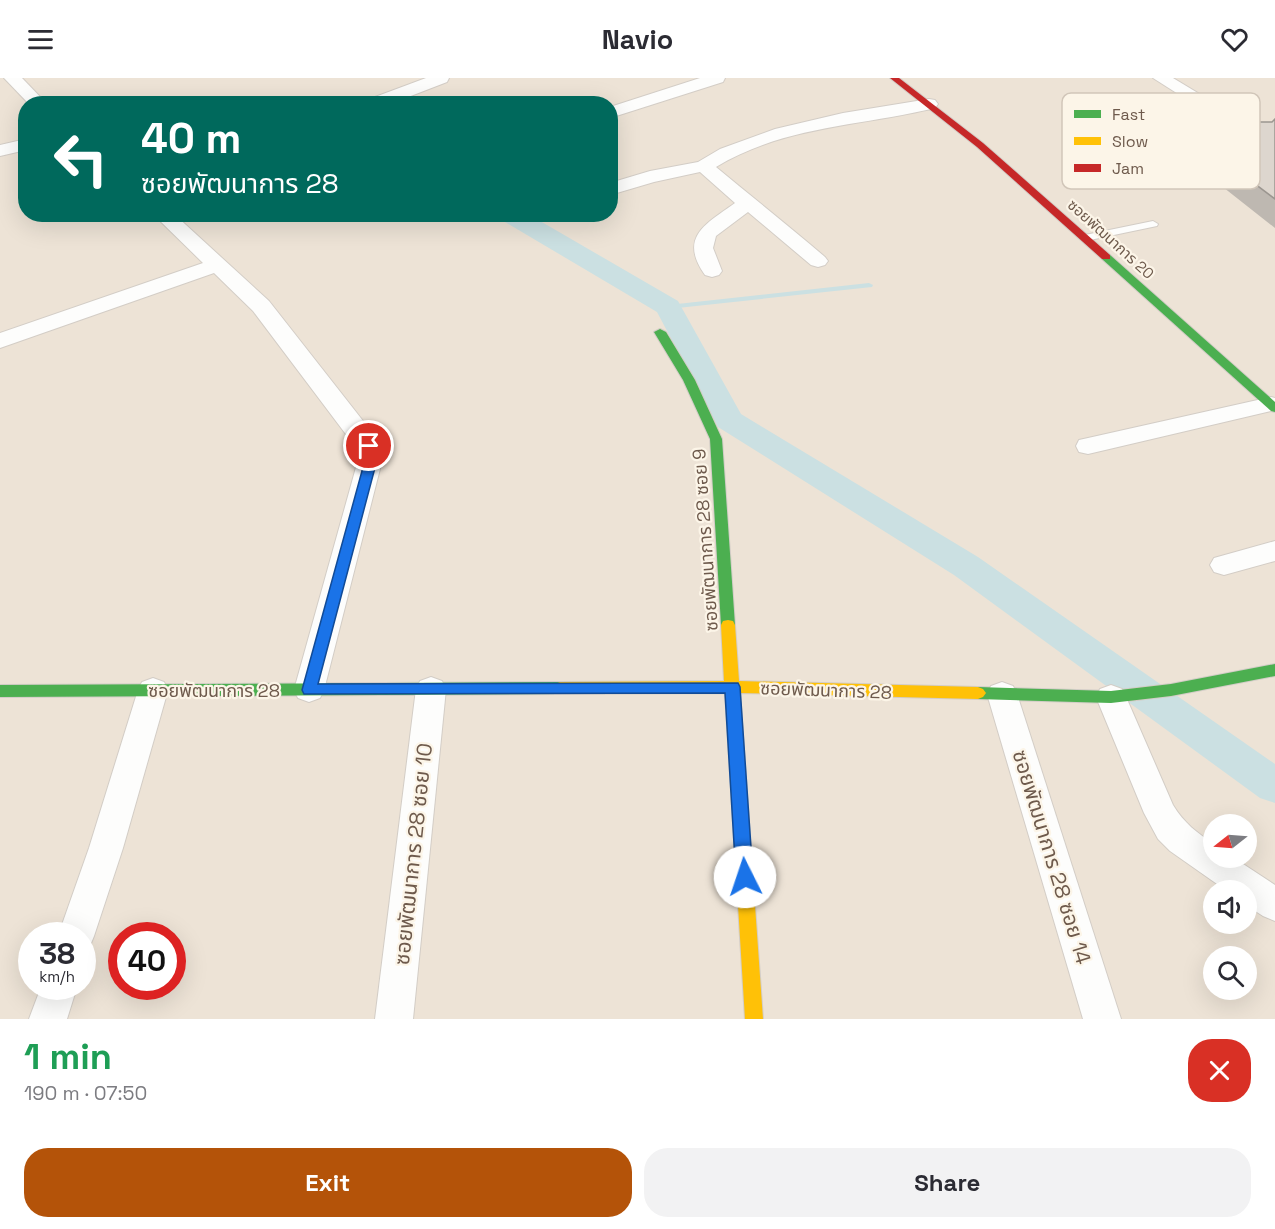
<!DOCTYPE html>
<meta charset="utf-8">
<style>
:root{--surface:#fff;--page:#f2f2f3;--text:#2b2b33;--muted:#7c7c81;--accent:#b45309}
body{margin:0;font-family:"Space Grotesk","Noto Sans Thai",sans-serif;background:var(--page);color:var(--text);height:100vh;display:flex;flex-direction:column;font-size:22px;white-space:nowrap}
*{box-sizing:border-box;margin:0}
p{font-size:20px;color:var(--muted)}
.icon{flex:none;width:33px;height:33px;fill:none;stroke:currentColor;stroke-width:2;stroke-linecap:round;stroke-linejoin:round}
.map{position:relative;height:941px;overflow:hidden}
.drawer{display:flex;flex-direction:column;background:var(--surface);flex:1}
.drawer>*{flex:none}
.guide{position:absolute;left:18px;top:18px;width:600px;height:126px;border-radius:24px;box-shadow:0 6px 24px #0002;background:#00695c;color:#fff;overflow:hidden}
.needle{width:39px;rotate:253deg}
.controls{position:absolute;left:1203px;top:736px;display:grid;gap:12px}
.controls a{display:grid;place-items:center;width:54px;height:54px;border-radius:50%;background:var(--surface);box-shadow:0 6px 24px #0002;font-size:30px}
.speed{position:absolute;left:18px;top:844px;display:flex;gap:12px;font-size:30px;font-weight:700;text-align:center}
.speed>*{display:grid;place-content:center;width:78px;height:78px;border-radius:50%;background:var(--surface);box-shadow:0 6px 24px #0002;line-height:1}
.speed small{font-size:15px;font-weight:400}
.speed .limit{border:9px solid #d22;background:#fff;color:#111}
.pin{position:absolute;display:grid;place-items:center;width:51px;height:51px;color:#fff;margin:-26px;border:3px solid #fff;border-radius:50%;box-shadow:0 2px 6px #0007}
.me{position:absolute;width:66px;margin:-33px;rotate:356deg;stroke-linejoin:round;filter:drop-shadow(0 0 4px #0008)}
.turn{display:flex;align-items:center;gap:21px;height:126px;padding:0 24px;font-size:27px}
.turn .icon{width:78px;height:78px;stroke-width:2.5}
.turn b{display:block;font-size:42px;line-height:51px}
.round{display:grid;place-items:center;flex:none;width:63px;height:63px;border-radius:24px;background:var(--page)}
.headline{display:flex;align-items:center;justify-content:space-between;height:102px;padding:0 24px}
h1{font-size:36px;font-weight:700;line-height:45px;color:#1e9e55}
.cta{display:flex;gap:12px;margin-top:auto;padding:12px 24px}
.cta a{flex:1;height:69px;border-radius:24px;background:var(--accent);color:#fff;font-size:24px;font-weight:700;line-height:69px;text-align:center}
.cta a+a{background:var(--page);color:var(--text)}
header{display:flex;justify-content:space-between;align-items:center;height:78px;padding:0 24px;background:var(--surface);font-size:27px;font-weight:700}
.map>svg:first-child{display:block}
.residential{fill:#ede3d6;fill-rule:evenodd}
.lines{fill:none;stroke-linecap:round;stroke-linejoin:round}
.stream{fill:#cbe0e2;fill-rule:evenodd}
.canal{fill:#cbe0e2;fill-rule:evenodd}
.lane-casing{stroke:#d3cdc6;stroke-width:2}
.street-casing{stroke:#d3cdc6;stroke-width:2}
.fast-casing{stroke:#d3cdc7;stroke-width:2}
.slow-casing{stroke:#d3cdc7;stroke-width:2}
.jam-casing{stroke:#d3cdc7;stroke-width:2}
.lane{fill:#fdfdfc;fill-rule:evenodd}
.street{fill:#fdfdfc;fill-rule:evenodd}
.fast{fill:#4caf50;fill-rule:evenodd}
.slow{fill:#ffc107;fill-rule:evenodd}
.jam{fill:#c62828;fill-rule:evenodd}
.wall{fill:#beb8b1}
.building{fill:#ddd6ce;stroke:#9b9690;stroke-width:1.5}
.route{fill:#1a73e8;stroke:#114b97;stroke-width:1.5}
.labels{text-anchor:middle;dominant-baseline:central;stroke-width:4.5;stroke-linejoin:round;paint-order:stroke}
.far-street-label{font-size:15px;fill:#6e5a4c;stroke:#fcf5e8}
.street-label{font-size:18px;fill:#6e5a4c;stroke:#fcf5e8}
.near-street-label{font-size:21px;fill:#6e5a4c;stroke:#fcf5e8}
.key{fill:#fcf5e8;stroke:#d1c6b9;stroke-width:1.5}
.key-label{font-size:16px;fill:#6e5a4c}
</style>
<header><svg class="icon" aria-label="menu" viewBox="0 0 24 24"><path d="M4 6h16M4 12h16M4 18h16"/></svg>Navio<svg class="icon" aria-label="heart" viewBox="0 0 24 24"><path d="M12 20l-8-8c-3-5 5-10 8-4 3-6 11-1 8 4z"/></svg></header>
<div class="map">
<svg width="1275" height="941" viewBox="0 0 1275 941">
<rect width="100%" height="100%" fill="#f4f0e8"/>
<!-- residential -->
<path class="residential" d="M 0,0 L 1275,0 L 1275,941 L 0,941 ZM 26,26 L 610,26 L 610,136 L 26,136 ZM 1214,747 L 1246,747 L 1246,780 L 1214,780 ZM 1214,813 L 1246,813 L 1246,846 L 1214,846 ZM 32,858 L 82,858 L 82,909 L 32,909 ZM 122,858 L 172,858 L 172,909 L 122,909 ZM 1214,879 L 1246,879 L 1246,912 L 1214,912 Z"/>
<g class="lines">
<!-- stream -->
<polygon class="stream" points="869,205 873,207 872,209 668,231 664,229 668,227"/>
<!-- canal -->
<polygon class="canal" points="497,136 528,136 678,223 741,336 978,479 1275,686 1275,725 1260,720 954,497 718,349 657,234 500,141"/>
<defs>
<polygon id="lane" points="1153,143 1158,146 1157,148 1085,163 1080,160 1085,157"/>
<g id="street">
<polygon points="4,0 22,0 47,26 29,26"/>
<polygon points="426,0 449,0 447,4 390,26 365,26 367,22"/>
<polygon points="700,0 725,0 723,4 610,40 610,29"/>
<polygon points="1153,0 1173,0 1264,55 1267,59 1264,63 1252,63"/>
<path d="M 929,21 L 935,22 L 938,26 L 935,30 C 861,48 783,48 716,89 C 752,119 789,148 825,179 L 828,183 L 825,187 L 818,189 L 811,187 L 748,134 L 716,158 L 713,170 L 722,193 L 719,197 L 712,199 L 705,197 C 678,159 706,146 735,125 L 700,94 L 654,104 L 610,117 L 610,105 L 650,93 L 698,84 L 720,71 L 775,51 L 843,35 Z"/>
<polygon points="26,61 26,72 0,78 0,67"/>
<polygon points="153,136 174,136 269,223 378,362 384,375 324,612 320,620 309,624 298,620 294,612 360,375 253,233 214,195 0,270 0,255 203,185"/>
<polygon points="1271,319 1275,320 1275,332 1271,333 1088,376 1079,374 1076,368 1079,362 1088,360"/>
<polygon points="1275,463 1275,483 1224,497 1214,494 1210,487 1214,480"/>
<polygon points="431,599 442,603 446,611 413,941 375,941 416,611 420,603"/>
<polygon points="153,600 164,604 168,612 123,770 94,858 89,870 82,872 82,858 58,858 89,770 138,612 142,604"/>
<polygon points="1002,604 1013,608 1017,616 1121,941 1083,941 987,616 991,608"/>
<path d="M 1111,607 L 1122,611 L 1126,619 L 1173,727 C 1184,745 1197,755 1214,766 L 1214,780 L 1234,780 L 1275,807 L 1275,843 L 1263,838 L 1246,827 L 1246,813 L 1227,813 L 1170,773 L 1158,761 L 1144,735 L 1096,619 L 1100,611 Z"/>
<polygon points="41,909 77,909 67,941 29,941"/>
</g>
<g id="fast">
<polygon points="1106,176 1110,177 1275,324 1275,334 1271,333 1102,181 1102,177"/>
<polygon points="660,251 666,254 695,302 722,361 735,547 733,551 723,551 721,547 710,361 683,302 654,254"/>
<polygon points="1275,586 1275,598 1171,618 1111,625 978,621 973,619 970,615 973,611 978,609 1111,613 1171,606"/>
<polygon points="560,604 565,606 568,610 565,614 560,616 0,619 0,607"/>
</g>
<polygon id="slow" points="728,542 733,543 735,547 739,603 978,609 983,611 986,615 983,619 978,621 740,615 763,941 745,941 725,615 560,616 555,614 552,610 555,606 560,604 724,603 721,547 723,543"/>
<polygon id="jam" points="890,0 899,0 983,65 1110,177 1110,181 1102,181 977,69"/>
</defs>
<!-- lane casing -->
<use href="#lane" class="lane-casing"/>
<!-- street casing -->
<use href="#street" class="street-casing"/>
<!-- fast casing -->
<use href="#fast" class="fast-casing"/>
<!-- slow casing -->
<use href="#slow" class="slow-casing"/>
<!-- jam casing -->
<use href="#jam" class="jam-casing"/>
<!-- lane -->
<use href="#lane" class="lane"/>
<!-- street -->
<use href="#street" class="street"/>
<!-- fast -->
<use href="#fast" class="fast"/>
<!-- slow -->
<use href="#slow" class="slow"/>
<!-- jam -->
<use href="#jam" class="jam"/>
</g>
<!-- wall -->
<polygon class="wall" points="1275,40 1275,150 1176,72 1182,51 1260,44 1272,44"/>
<!-- building -->
<polygon class="building" points="1252,40 1260,44 1272,44 1275,41 1275,121 1182,51"/>
<!-- route -->
<path class="route" d="M 369,364 C 378,366 378,375 377,382 L 318,606 L 738,605 L 740,609 L 753,799 L 751,804 L 745,807 L 739,804 L 736,799 L 725,615 L 304,616 L 302,612 L 365,382 L 366,375 L 363,368 Z"/>
<g class="labels">
<!-- far-street labels -->
<g class="far-street-label">
<text transform="translate(1111 161) rotate(42)">ซอยพัฒนาการ 20</text>
</g>
<!-- street labels -->
<g class="street-label">
<text transform="translate(705 462) rotate(-94)">ซอยพัฒนาการ 28 ซอย 9</text>
<text x="214" y="612">ซอยพัฒนาการ 28</text>
<text transform="translate(826 612) rotate(2)">ซอยพัฒนาการ 28</text>
</g>
<!-- near-street labels -->
<g class="near-street-label">
<text transform="translate(413 776) rotate(-84)">ซอยพัฒนาการ 28 ซอย 10</text>
<text transform="translate(1052 779) rotate(73)">ซอยพัฒนาการ 28 ซอย 14</text>
</g>
</g>
<!-- legend -->
<rect x="1062" y="15" width="198" height="96" rx="9" class="key"/>
<rect x="1074" y="32" width="27" height="8" fill="#4caf50"/>
<rect x="1074" y="59" width="27" height="8" fill="#ffc107"/>
<rect x="1074" y="86" width="27" height="8" fill="#c62828"/>
<g class="key-label">
<text x="1112" y="42">Fast</text>
<text x="1112" y="69">Slow</text>
<text x="1112" y="96">Jam</text>
</g>
</svg>
<div class="controls">
<a><svg class="needle" viewBox="-14 -14 28 28"><path d="M0-13l5 13h-10z" fill="#e53935"/><path d="M0 13l5-13h-10z" fill="#7c7c81"/></svg></a>
<a><svg class="icon" aria-label="sound" viewBox="0 0 24 24"><path d="M4 9h4l5-4v14l-5-4H4zM17 9q2 3 0 6"/></svg></a>
<a><svg class="icon" aria-label="search" viewBox="0 0 24 24"><circle cx="10" cy="10" r="6"/><path d="M15 15l6 6"/></svg></a>
</div>
<div class="speed"><div>38<small>km/h</small></div><div class="limit">40</div></div>
<div class="pin" style="left:369px;top:368px;background:#d93025"><svg class="icon" aria-label="arrive" viewBox="0 0 24 24"><path d="M6 21V4h12l-3 4 3 4H6"/></svg></div>
<svg class="me" style="left:745px;top:799px" viewBox="-20 -20 40 40"><circle r="19" fill="#fff"/><path d="M0-13L10 11 0 6-10 11z" fill="#1a73e8"/></svg>
<div class="guide">
<div class="turn"><svg class="icon" aria-label="left" viewBox="0 0 24 24"><path d="M17 20v-9H6M10 6l-5 5 5 5"/></svg><div><b>40 m</b>ซอยพัฒนาการ 28</div></div>
</div>
</div>
<section class="drawer">
<div class="headline"><div><h1>1 min</h1><p>190 m · 07:50</p></div><a class="round" style="background:#d93025;color:#fff"><svg class="icon" aria-label="close" viewBox="0 0 24 24"><path d="M6 6l12 12M18 6L6 18"/></svg></a></div>
<div class="cta"><a>Exit</a><a>Share</a></div>
</section>
